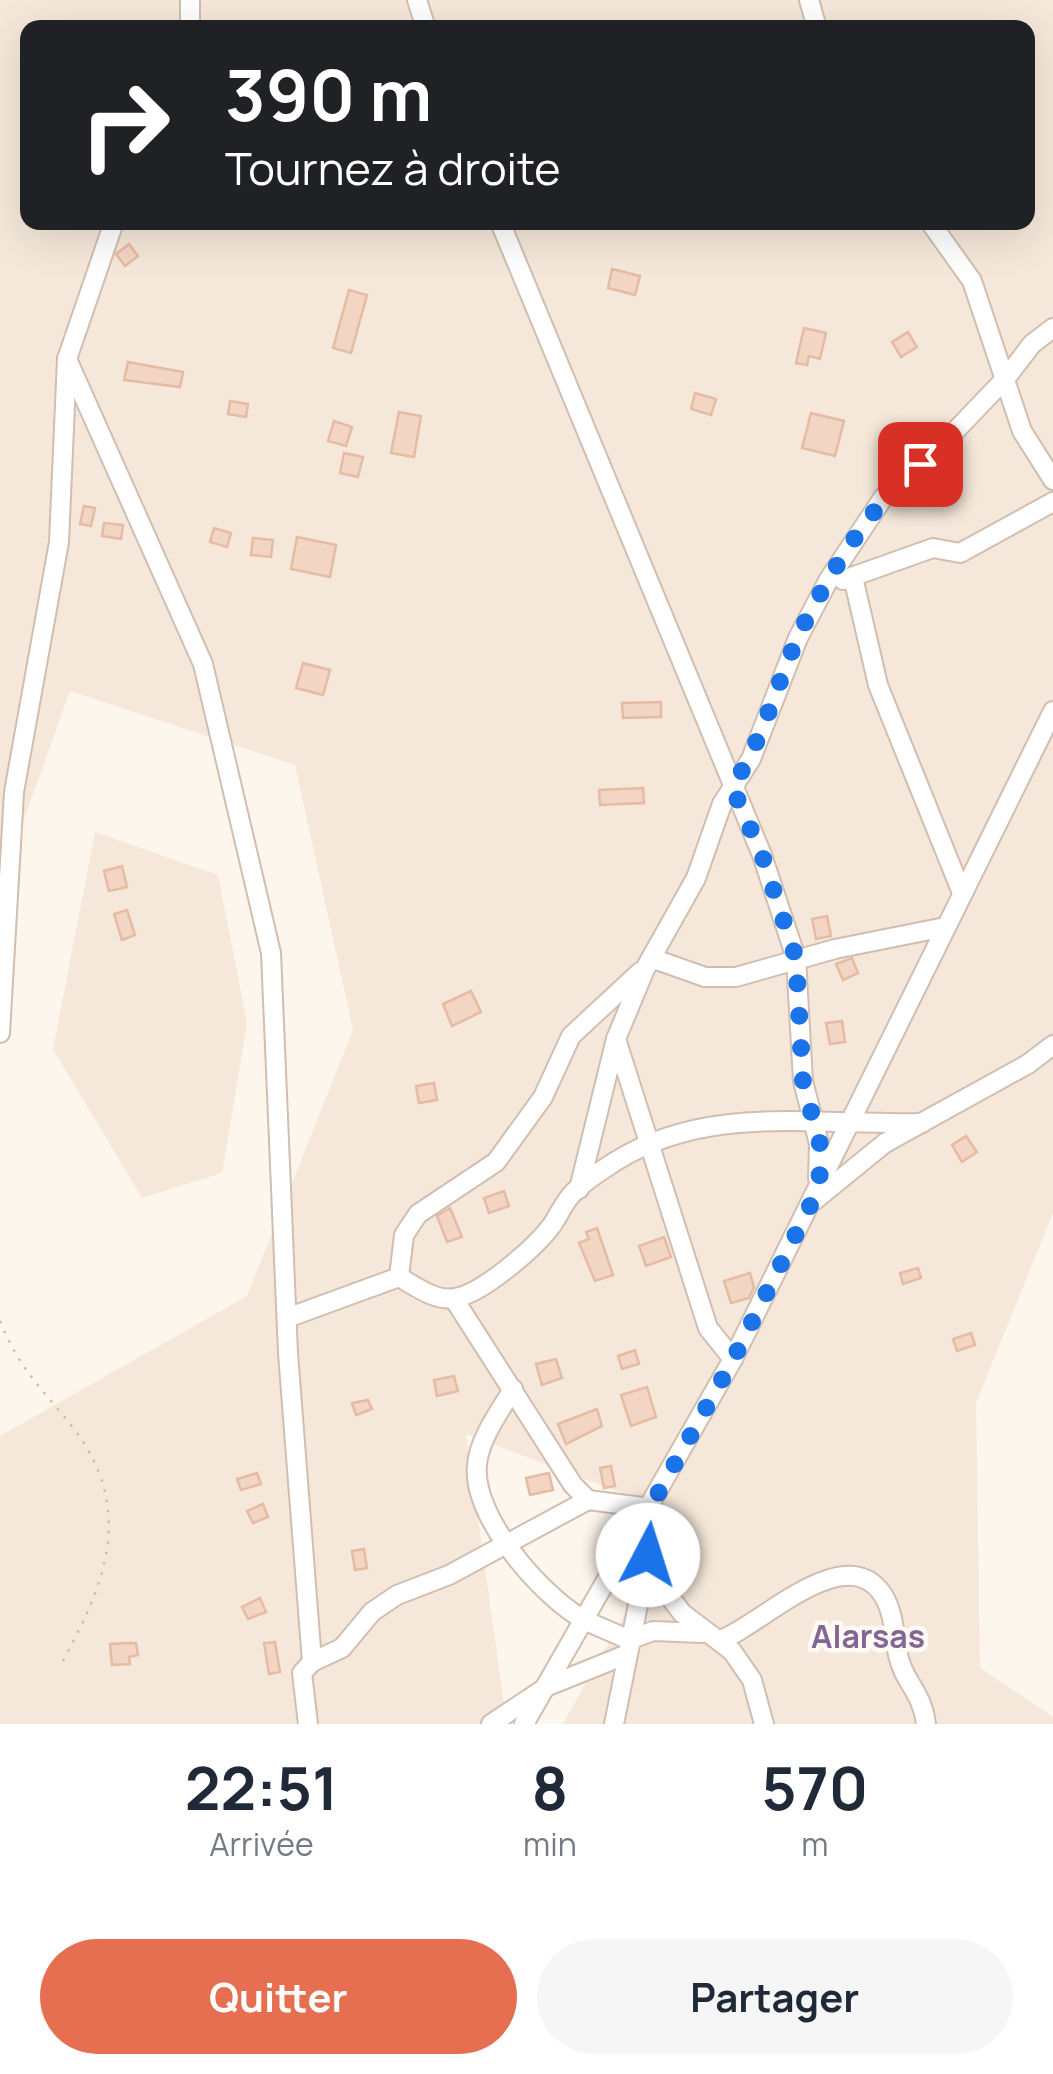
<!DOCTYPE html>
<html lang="fr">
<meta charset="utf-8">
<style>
:root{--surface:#fff;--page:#f6f6f7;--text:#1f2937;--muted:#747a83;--accent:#e76f51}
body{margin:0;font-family:Manrope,sans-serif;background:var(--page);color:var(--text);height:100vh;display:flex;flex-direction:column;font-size:38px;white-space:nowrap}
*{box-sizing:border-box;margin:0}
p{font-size:32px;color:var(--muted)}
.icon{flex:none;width:55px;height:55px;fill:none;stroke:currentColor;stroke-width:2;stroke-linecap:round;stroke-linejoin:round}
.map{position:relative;height:1724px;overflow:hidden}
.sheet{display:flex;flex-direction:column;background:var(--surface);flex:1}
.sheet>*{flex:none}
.banner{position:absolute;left:20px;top:20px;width:1015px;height:210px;border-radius:20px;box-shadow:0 10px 40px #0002;background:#202124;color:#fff;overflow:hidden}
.pin{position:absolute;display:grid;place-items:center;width:85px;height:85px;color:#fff;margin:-42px;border-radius:20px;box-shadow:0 5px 15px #0006}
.me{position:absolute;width:110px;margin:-55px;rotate:5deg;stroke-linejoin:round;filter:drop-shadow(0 0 8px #0008)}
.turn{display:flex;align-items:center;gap:35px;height:210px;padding:0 40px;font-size:45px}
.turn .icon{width:130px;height:130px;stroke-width:2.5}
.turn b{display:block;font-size:70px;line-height:85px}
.eta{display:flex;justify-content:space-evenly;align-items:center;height:170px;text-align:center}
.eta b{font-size:60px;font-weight:700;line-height:70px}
.cta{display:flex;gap:20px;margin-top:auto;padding:20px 40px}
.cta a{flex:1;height:115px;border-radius:60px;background:var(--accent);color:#fff;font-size:40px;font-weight:700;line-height:115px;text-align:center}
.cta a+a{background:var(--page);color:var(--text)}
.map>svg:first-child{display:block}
.residential{fill:#f5e8da;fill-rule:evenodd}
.building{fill:#f3d5c3;stroke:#e6bba3;stroke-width:2.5}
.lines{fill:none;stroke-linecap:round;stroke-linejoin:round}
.minor-casing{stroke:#d1beb0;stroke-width:22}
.path{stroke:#d9b8a5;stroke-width:2.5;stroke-dasharray:2.5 8;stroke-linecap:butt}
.minor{stroke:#fff;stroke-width:18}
.route{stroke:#1a73e8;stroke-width:18;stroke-dasharray:0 32.4}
.labels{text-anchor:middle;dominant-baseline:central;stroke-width:9;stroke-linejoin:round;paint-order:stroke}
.quarter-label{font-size:32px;font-weight:bold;fill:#846695;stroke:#fffaf3}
</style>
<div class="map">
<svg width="1053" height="1724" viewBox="0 0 1053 1724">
<rect width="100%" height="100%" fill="#fdf6ec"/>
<!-- residential -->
<g class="residential">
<path d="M 0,0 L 1053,0 L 1053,1213 L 976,1403 L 980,1668 L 1053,1717 L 1053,1724 L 563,1724 L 680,1515 L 466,1434 L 507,1724 L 0,1724 L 0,1436 L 247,1296 L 353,1030 L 295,765 L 70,691 L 0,887 ZM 28,28 L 1028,28 L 1028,222 L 28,222 Z"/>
<polygon points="95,832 218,875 247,1023 222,1173 142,1198 53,1049"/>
</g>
<!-- building -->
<g class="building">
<polygon points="129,244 138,256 125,266 116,254"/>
<polygon points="612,269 640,276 635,295 608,288"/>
<polygon points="349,290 367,295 351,353 333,348"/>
<polygon points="804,328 826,333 820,359 809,356 807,365 796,363"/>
<polygon points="908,332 917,347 901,357 892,342"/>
<polygon points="128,362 183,372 180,387 124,380"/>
<polygon points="695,393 716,399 711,415 691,409"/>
<polygon points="230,401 248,404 246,417 228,414"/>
<polygon points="399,412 421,416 414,457 391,453"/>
<polygon points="811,413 844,421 835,456 802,448"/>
<polygon points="334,421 352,427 346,446 328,441"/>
<polygon points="344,453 363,457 358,477 340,473"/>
<polygon points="84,506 95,508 91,526 80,524"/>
<polygon points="104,523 123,525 121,539 102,536"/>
<polygon points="214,528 231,533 227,547 210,542"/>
<polygon points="297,537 336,545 330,577 291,569"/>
<polygon points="253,538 273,540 271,557 251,555"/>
<polygon points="303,663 330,670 323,695 296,688"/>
<polygon points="661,702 661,717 623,718 622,703"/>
<polygon points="643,788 644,803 600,805 599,790"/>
<polygon points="122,866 127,887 109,891 104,871"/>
<polygon points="127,910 135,935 122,940 114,914"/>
<polygon points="827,916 831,936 816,939 812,919"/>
<polygon points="852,958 858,973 843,980 836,964"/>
<polygon points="471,991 481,1012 452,1026 443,1004"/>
<polygon points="842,1021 845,1042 830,1044 826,1023"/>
<polygon points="434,1083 437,1100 419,1103 416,1086"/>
<polygon points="966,1136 977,1152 962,1162 952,1145"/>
<polygon points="504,1191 509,1206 489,1213 484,1198"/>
<polygon points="450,1208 462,1237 447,1242 437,1216"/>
<polygon points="597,1228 613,1275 595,1281 579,1243 589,1239 586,1232"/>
<polygon points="664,1237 671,1257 646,1266 639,1246"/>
<polygon points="918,1268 921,1278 903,1284 900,1273"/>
<polygon points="750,1273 754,1287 749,1298 731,1303 724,1281"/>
<polygon points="971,1333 975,1345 957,1351 953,1339"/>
<polygon points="635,1350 639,1364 622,1369 618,1356"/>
<polygon points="556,1359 562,1378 542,1385 536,1364"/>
<polygon points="454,1376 458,1391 437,1396 434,1380"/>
<polygon points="647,1387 656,1417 631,1426 621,1395"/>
<polygon points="368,1400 372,1409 356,1415 352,1403"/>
<polygon points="597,1409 602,1426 566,1444 558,1424"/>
<polygon points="611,1466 615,1486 604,1488 600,1468"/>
<polygon points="257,1473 261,1484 241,1490 237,1479"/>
<polygon points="549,1473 553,1490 530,1495 526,1478"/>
<polygon points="263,1504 268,1517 253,1523 247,1511"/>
<polygon points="364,1549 367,1568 355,1570 352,1551"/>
<polygon points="260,1598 266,1612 248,1619 242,1607"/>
<polygon points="275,1642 280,1672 269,1674 264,1643"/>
<polygon points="128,1643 136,1643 138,1655 129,1657 130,1664 112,1665 110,1644"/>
</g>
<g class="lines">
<defs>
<g id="minor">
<polyline points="417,0 426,28"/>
<polyline points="809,0 817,28"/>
<polyline points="190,28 190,0"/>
<polyline points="500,222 762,855 796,958 803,1081 819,1144 818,1179"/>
<polyline points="930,222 972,281 1022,431 1053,480"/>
<polyline points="67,359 203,664 271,953 288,1353 312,1662 302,1673 308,1724"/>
<polyline points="853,577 878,685 962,893"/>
<polyline points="843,580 933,548 960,553 1053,502"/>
<polyline points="651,958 705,977 736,977 835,949 945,927"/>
<polyline points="0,1033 14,792 59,542 67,359 114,222"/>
<polyline points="579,1189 616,1039"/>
<polyline points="815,1200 885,1143 1028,1064 1053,1045"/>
<polyline points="399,1277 404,1235 418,1214 496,1162 543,1097 571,1036 640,972"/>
<polyline points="454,1299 573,1485 588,1500 650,1508 648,1555 660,1584 682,1613 732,1651 752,1680 764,1724"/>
<path d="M 287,1318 L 399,1277 C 415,1286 436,1302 455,1298 C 482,1294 536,1247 552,1225 C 559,1215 564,1202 573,1193 C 584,1181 602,1170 616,1161 C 710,1103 818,1126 922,1123"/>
<polyline points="733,1359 708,1328 616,1039 645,969 696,878 722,804 751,759 798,638 829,579 883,498 936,451 1006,378 1032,344 1053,328"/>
<path d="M 513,1389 C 500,1411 479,1439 477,1465 C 472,1516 539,1593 581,1618 C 595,1626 613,1632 629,1640 L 653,1631 L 703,1633"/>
<path d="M 720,1640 C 758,1628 845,1537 883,1595 C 894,1612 894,1636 898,1655 C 904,1683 922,1691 926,1724"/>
<polyline points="312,1662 342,1648 372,1612 397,1595 449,1575 588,1500"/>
<polyline points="491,1724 548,1686 625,1655"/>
<polyline points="524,1724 733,1359 1053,711"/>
<polyline points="614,1724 648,1555"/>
</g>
</defs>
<!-- minor casing -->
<use href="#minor" class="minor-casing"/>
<!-- path -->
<path class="path" d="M 0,1321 C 20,1371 43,1389 74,1429 C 136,1511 105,1585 60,1666"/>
<!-- minor -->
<use href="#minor" class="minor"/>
</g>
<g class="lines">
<!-- route -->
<path class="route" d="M 648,1555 L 650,1508 L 733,1360 L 811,1204 L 820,1174 L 820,1144 L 803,1082 L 796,958 L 762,855 L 732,787 C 762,742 775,689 797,639 C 823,583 872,502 920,464"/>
</g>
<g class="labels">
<!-- quarter labels -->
<g class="quarter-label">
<text x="868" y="1636">Alarsas</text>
</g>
</g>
</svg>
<div class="pin" style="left:920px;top:464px;background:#d93025"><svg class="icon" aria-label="arrive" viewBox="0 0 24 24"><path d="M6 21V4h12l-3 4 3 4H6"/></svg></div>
<svg class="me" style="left:648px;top:1555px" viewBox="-20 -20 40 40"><circle r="19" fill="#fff"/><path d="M0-13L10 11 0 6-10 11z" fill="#1a73e8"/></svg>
<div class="banner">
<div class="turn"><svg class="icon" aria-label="right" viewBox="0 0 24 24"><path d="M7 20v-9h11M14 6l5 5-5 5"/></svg><div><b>390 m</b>Tournez à droite</div></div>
</div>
</div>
<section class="sheet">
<div class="eta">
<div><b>22:51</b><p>Arrivée</p></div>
<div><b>8</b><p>min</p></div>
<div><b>570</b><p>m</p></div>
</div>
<div class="cta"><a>Quitter</a><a>Partager</a></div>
</section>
